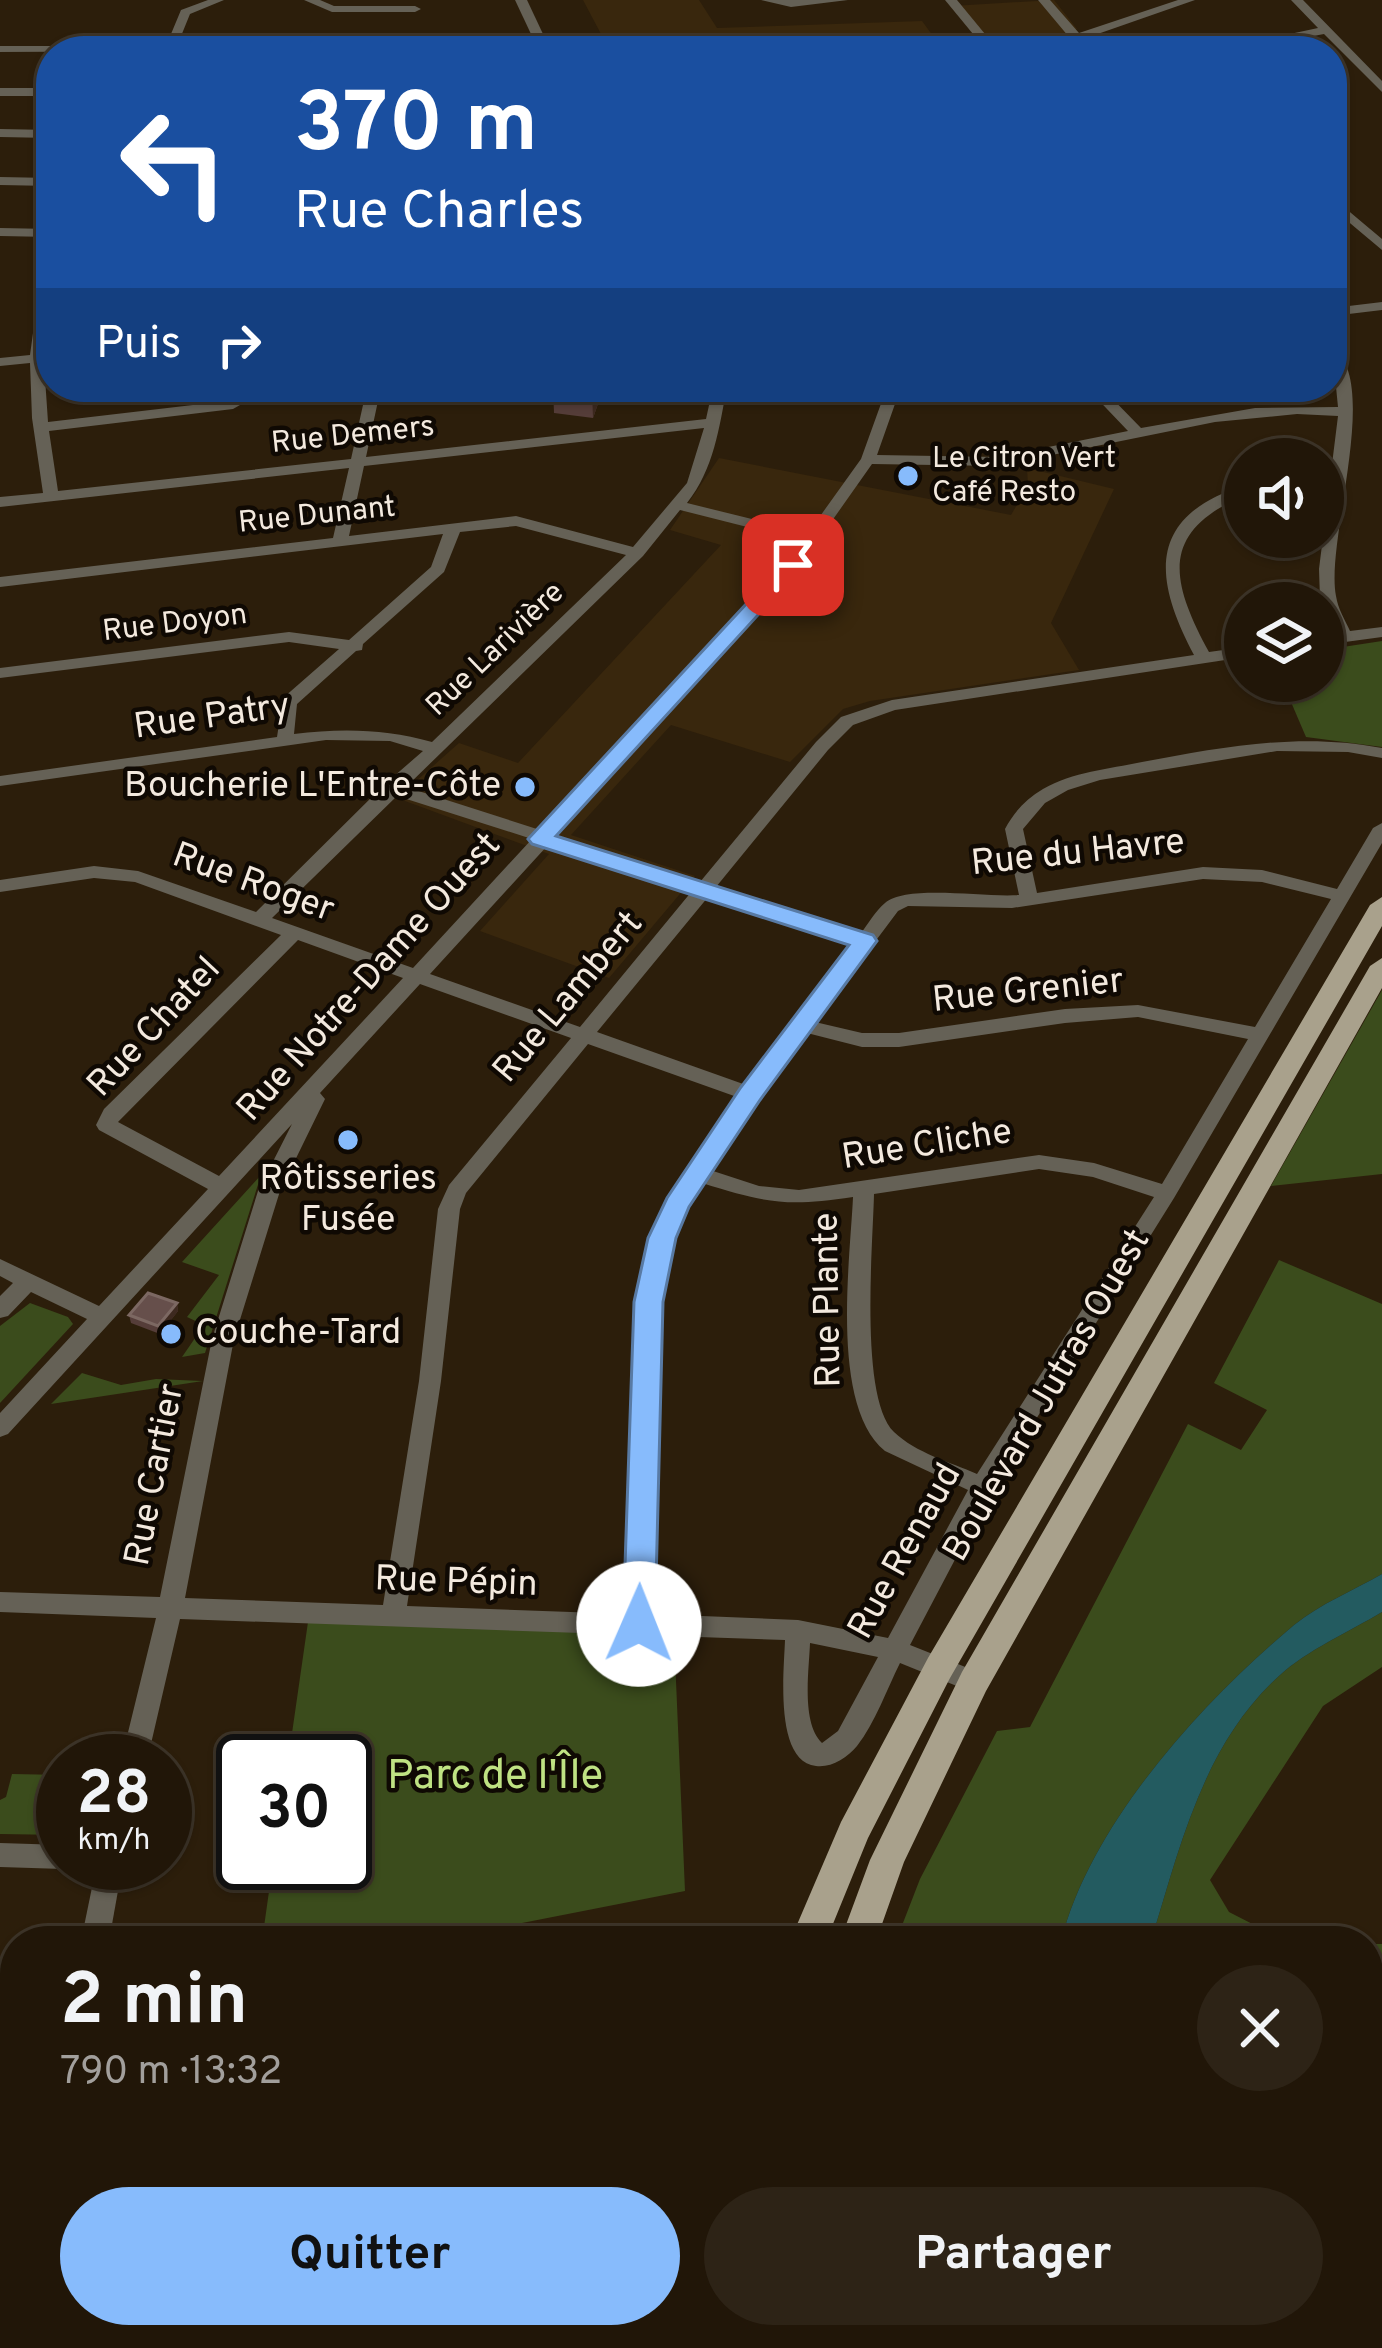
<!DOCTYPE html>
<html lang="fr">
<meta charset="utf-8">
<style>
:root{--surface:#211608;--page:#2d2316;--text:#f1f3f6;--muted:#a29f9c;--line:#3e3529;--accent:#87bbfc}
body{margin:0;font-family:Overpass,sans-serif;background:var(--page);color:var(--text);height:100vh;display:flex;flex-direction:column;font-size:45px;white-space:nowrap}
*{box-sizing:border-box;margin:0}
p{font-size:39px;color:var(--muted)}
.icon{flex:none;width:66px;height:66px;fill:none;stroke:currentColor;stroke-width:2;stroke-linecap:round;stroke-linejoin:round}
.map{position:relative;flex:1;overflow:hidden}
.drawer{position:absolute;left:0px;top:1926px;width:1383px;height:423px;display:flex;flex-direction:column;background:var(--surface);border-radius:48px 48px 0 0;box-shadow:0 3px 9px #0004,0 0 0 3px var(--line)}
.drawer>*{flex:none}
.banner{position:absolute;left:36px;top:36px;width:1311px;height:366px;border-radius:48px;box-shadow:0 3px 9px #0004,0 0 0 3px var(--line);background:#1a4fa0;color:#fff;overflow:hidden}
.fabs{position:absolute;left:1224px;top:438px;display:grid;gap:24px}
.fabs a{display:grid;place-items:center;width:120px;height:120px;border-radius:50%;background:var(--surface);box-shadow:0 3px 9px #0004,0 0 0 3px var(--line);font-size:60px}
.speed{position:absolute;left:36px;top:1734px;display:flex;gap:24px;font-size:60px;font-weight:700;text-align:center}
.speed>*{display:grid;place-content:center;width:156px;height:156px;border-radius:50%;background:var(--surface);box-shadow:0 3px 9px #0004,0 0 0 3px var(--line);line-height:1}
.speed small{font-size:30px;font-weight:400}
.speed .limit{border:6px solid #111;border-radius:18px;background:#fff;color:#111}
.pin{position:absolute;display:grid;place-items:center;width:102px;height:102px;color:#fff;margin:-51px;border-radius:24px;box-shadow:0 6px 18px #0006}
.me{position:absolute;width:132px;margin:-66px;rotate:1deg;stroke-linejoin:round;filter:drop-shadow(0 0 9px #0008)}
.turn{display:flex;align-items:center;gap:42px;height:252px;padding:0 60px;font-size:54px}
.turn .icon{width:156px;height:156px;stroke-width:2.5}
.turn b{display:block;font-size:84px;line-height:102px}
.then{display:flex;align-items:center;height:114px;padding:0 60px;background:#0003;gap:24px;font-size:45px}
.round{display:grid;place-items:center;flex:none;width:126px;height:126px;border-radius:63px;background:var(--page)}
.head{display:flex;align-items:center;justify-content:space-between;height:204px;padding:0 60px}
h1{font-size:72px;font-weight:700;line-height:90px}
.action{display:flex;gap:24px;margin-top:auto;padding:24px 60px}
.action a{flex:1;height:138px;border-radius:72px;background:var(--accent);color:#111;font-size:48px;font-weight:700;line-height:138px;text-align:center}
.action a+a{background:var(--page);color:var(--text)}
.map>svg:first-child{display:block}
.built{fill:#39270d}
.green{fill:#3b4c1c}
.water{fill:#235b60}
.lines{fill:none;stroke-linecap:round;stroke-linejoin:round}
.minor{fill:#656156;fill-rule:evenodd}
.major{fill:#a9a18c;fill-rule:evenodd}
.wall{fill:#553d39}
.shaded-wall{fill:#3d291f}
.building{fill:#664f4b;stroke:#7c6862;stroke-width:3}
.route{fill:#87bbfc;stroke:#587aa4;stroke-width:3}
.poi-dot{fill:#87bbfc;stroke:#0f0903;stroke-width:4.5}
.labels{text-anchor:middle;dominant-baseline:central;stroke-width:9;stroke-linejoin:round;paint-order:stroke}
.far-street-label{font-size:30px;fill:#f3e9de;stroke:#0f0903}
.far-poi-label{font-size:30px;fill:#f3e9de;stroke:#0f0903;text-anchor:start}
.street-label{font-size:36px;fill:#f3e9de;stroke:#0f0903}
.poi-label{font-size:36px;fill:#f3e9de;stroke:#0f0903;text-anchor:end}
.near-park-label{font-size:42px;fill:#bfe283;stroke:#0f0903}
</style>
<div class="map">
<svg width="1382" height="2348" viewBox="0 0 1382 2348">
<rect width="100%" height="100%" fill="#2c1e0b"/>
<!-- built -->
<g class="built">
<polygon points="583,0 699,0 717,28 922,21 944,51 610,51"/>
<polygon points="1054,0 1077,29 1020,51 965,51 985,49 952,6"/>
<polygon points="719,458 1011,515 1028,486 1027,468 1114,489 1051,623 1079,670 870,701 843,709 790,762 671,725 571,835 695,876 609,978 480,931 549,854 397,798 459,743 518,763 721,545 670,530"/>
</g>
<!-- green -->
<g class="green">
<polygon points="1382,641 1382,747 1306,737 1282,681 1323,681 1323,650"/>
<polygon points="1382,990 1382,1174 1271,1186"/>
<polygon points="261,1175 205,1353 182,1357 204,1325 187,1317 219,1275 182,1262"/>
<path d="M 1279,1260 L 1382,1304 L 1382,1574 C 1354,1590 1320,1604 1294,1625 C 1202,1702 1091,1823 1061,1941 L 896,1941 L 920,1879 L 997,1731 L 1030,1727 L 1188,1424 L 1241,1450 L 1267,1410 L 1214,1383 Z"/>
<polygon points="30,1303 68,1317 73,1324 0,1403 0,1326"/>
<polygon points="82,1373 121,1385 156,1379 203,1381 51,1404"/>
<path d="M 1382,1612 L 1382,1667 L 1323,1706 L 1210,1880 L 1229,1912 L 1286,1941 L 1151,1941 C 1180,1847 1203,1745 1279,1676 C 1307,1650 1349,1632 1382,1612 Z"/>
<polygon points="308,1622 674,1634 685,1891 431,1941 262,1941 273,1863 345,1863 345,1761 288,1761"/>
<polygon points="12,1774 63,1775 63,1835 0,1834 0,1800 6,1797"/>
<polygon points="1368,1944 1382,1944 1382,2126 1368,2131"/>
<polygon points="862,2334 1047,2334 1048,2348 863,2348"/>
<polygon points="1204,2334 1329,2334 1323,2348 1206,2348"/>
</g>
<!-- water -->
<g class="water">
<path d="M 1382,1574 L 1382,1612 C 1349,1632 1307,1650 1279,1676 C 1203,1745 1180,1847 1151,1941 L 1061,1941 C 1091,1823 1202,1702 1294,1625 C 1320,1604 1354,1590 1382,1574 Z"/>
<polygon points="1382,2126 1382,2222 1368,2225 1368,2131"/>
<polygon points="1062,2334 1204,2334 1206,2348 1066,2348"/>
</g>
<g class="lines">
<!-- minor -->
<g class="minor">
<polygon points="208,0 224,0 190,14 177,46 429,47 435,50 0,52 0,46 166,46 181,10"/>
<polygon points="304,0 320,0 334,6 415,6 421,9 415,12 332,12"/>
<polygon points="515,0 527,0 551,51 539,51"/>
<polygon points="761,0 848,0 791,7"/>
<polygon points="945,0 957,0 999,51 987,51"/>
<polygon points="1038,0 1050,0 1079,33 1178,0 1195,0 1049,51 1032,51 1069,37"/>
<polygon points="1291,0 1303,0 1382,81 1382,92 1324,34 1234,51 1210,51 1318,28"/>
<rect x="0" y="88" width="51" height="8"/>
<polygon points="0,129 51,130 51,138 0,137"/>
<polygon points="0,177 51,178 51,186 0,185"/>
<polygon points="1332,197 1382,239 1382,250 1332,208"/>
<polygon points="0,228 51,229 51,237 0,236"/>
<path d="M 51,283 L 44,363 L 48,422 L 227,401 L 231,387 L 245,387 L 240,405 L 233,409 L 49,431 L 58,491 L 351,459 L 367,387 L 381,387 L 366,457 L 706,419 L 713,387 L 727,387 C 719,428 714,469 687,503 L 808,533 L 861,459 L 887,387 L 901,387 L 877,455 L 998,457 L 1128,431 L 1086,387 L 1101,387 L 1141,428 L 1255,408 L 1338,407 L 1332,347 C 1382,381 1325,540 1336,596 C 1338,609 1345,620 1350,631 L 1382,627 L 1382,637 L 1323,645 L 1323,635 L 1335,633 L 1320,599 L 1319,569 L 1338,416 L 1297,414 L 1215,422 L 998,466 L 872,464 L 791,579 L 556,835 L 700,882 L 816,742 L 841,717 L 892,700 L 1194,655 C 1152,576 1148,516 1245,485 L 1245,495 C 1159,532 1170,580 1209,652 L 1245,647 L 1245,657 L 895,710 L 853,725 L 828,750 L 716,887 L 861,933 C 868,924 876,910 885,903 C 907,884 986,898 1019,895 L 1005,829 C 1014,812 1026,799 1043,789 C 1073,772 1108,769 1142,762 C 1223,747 1300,732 1382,748 L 1382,758 L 1348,752 L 1277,751 L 1100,780 L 1068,790 L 1045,803 L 1023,829 L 1037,893 L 1203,867 L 1262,870 L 1337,889 L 1373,828 L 1382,823 L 1382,843 L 1174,1198 L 990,1493 L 910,1645 L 983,1674 L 987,1682 L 983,1690 L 974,1693 L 900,1663 C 887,1689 875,1723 857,1746 C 847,1758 831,1768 816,1766 C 774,1761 784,1671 785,1640 L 180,1619 L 147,1761 L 121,1761 L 156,1618 L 0,1612 L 0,1592 L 160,1597 L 212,1339 L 258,1191 L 292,1124 L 8,1434 L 0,1437 L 0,1413 L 87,1319 L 31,1292 L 8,1316 L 0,1318 L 0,1296 L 13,1283 L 0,1276 L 0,1259 L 99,1306 L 208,1189 L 99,1130 L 96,1125 L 104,1109 L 281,935 L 135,882 L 94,878 L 0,892 L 0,880 L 94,866 L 138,871 L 256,912 L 385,784 L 423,751 L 390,741 L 326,740 L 0,786 L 0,776 L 277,737 L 283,698 L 339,649 L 289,642 L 0,678 L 0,668 L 289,632 L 349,640 L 431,567 L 443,534 L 0,587 L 0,577 L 333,538 L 349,468 L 0,507 L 0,497 L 43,493 L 32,418 L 30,363 L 0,366 L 0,358 L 30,355 L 36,311 L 44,287 ZM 704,428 L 687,483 L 633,547 L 516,516 L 349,536 L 364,466 ZM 680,510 L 802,541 L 779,573 L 540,830 L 406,787 L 643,556 ZM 516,526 L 626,555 L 432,742 C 386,729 342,728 294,734 L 297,704 L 356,651 L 362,650 L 363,644 L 444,572 L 460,532 ZM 397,796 L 532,839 L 413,968 L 272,918 ZM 548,845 L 692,891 L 580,1027 L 430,974 ZM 1203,879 L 1262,882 L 1331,899 L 1255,1027 L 1138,1005 L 1065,1009 L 899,1033 L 862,1033 L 815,1022 L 898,911 L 908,906 L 1012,908 ZM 708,897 L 853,944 L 746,1085 L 597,1032 ZM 298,940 L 403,978 L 219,1176 L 118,1122 ZM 420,984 L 571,1038 L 449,1185 L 438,1209 L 419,1381 L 383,1605 L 185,1598 L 234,1339 L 280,1191 L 325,1099 L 320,1093 ZM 1138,1017 L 1248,1039 L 1162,1184 L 1094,1163 L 1039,1155 L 799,1190 L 759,1186 L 710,1170 L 807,1033 L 862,1047 L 899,1047 L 1065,1023 ZM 588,1044 L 737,1097 L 668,1200 L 651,1238 L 638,1302 L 627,1614 L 407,1606 L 441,1381 L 460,1209 L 466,1193 ZM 1039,1169 L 1093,1177 L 1154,1197 L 977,1474 C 950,1462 916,1453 894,1432 C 859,1398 873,1244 874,1194 ZM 702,1183 C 766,1203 786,1207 853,1197 C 850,1262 830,1406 885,1451 L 968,1490 L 888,1638 L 798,1620 L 652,1614 C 653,1552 655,1489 657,1427 C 659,1342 653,1256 702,1183 ZM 810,1643 L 878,1657 L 838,1731 L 822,1743 C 801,1723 809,1671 810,1643 Z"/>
<polygon points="1382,302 1382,310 1332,316 1332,308"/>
<polygon points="0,1843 63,1845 63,1863 74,1863 63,1869 0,1867"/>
<polygon points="97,1863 123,1863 109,1941 81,1941"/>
<polygon points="15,2321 15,2334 36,2334 34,2348 4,2348 10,2323"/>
<rect x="682" y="2334" width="30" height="14"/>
</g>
<!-- major -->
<g class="major">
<polygon points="1382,897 1382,926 950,1678 868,1838 826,1941 790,1941 841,1822 928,1658 1370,905"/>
<polygon points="1382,958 1382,988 986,1691 904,1862 876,1941 840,1941 870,1860 962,1672 1370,966"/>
<polygon points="733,2334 773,2334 774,2348 734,2348"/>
<polygon points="784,2334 824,2334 825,2348 785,2348"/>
</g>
</g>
<!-- wall -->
<g class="wall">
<polygon points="553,387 604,387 593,418 554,413"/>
<polygon points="608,387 648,387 647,390"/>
<polygon points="177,1303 178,1311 160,1334 131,1323 129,1315"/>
</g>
<!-- shaded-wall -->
<g class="shaded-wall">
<polygon points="593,387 604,387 593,418 592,390"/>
<polygon points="177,1303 178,1311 160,1334 158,1326"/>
</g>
<!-- building -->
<polygon class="building" points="148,1293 177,1303 158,1326 129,1315"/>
<!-- route -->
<polygon class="route" points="793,559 800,561 800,569 556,836 873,935 877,941 760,1100 689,1207 676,1238 663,1302 655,1624 650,1633 639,1637 628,1633 623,1624 634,1302 648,1238 667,1198 741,1087 849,945 532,844 528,839 786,561"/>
<!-- markers -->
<g class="poi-dot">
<circle cx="908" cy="476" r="12"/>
<circle cx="525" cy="787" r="12"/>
<circle cx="348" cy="1140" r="12"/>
<circle cx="171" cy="1334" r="12"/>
</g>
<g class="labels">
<!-- far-street labels -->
<g class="far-street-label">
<text transform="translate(353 436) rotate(-6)">Rue Demers</text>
<text transform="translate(317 516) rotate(-6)">Rue Dunant</text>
<text transform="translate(175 624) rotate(-7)">Rue Doyon</text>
<text transform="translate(496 650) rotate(-44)">Rue Larivière</text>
</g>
<!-- far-poi labels -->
<g class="far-poi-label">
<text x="932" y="459">Le Citron Vert<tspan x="932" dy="34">Café Resto</tspan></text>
</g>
<!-- street labels -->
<g class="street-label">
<text transform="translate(212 718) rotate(-8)">Rue Patry</text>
<text transform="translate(1078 854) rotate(-6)">Rue du Havre</text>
<text transform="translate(253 884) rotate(20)">Rue Roger</text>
<text transform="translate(370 978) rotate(-48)">Rue Notre-Dame Ouest</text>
<text transform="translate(1028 992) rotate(-6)">Rue Grenier</text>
<text transform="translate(569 998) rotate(-50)">Rue Lambert</text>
<text transform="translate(155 1028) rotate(-47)">Rue Chatel</text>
<text transform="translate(927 1146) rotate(-9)">Rue Cliche</text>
<text transform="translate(829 1300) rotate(-91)">Rue Plante</text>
<text transform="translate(1048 1396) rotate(-60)">Boulevard Jutras Ouest</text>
<text transform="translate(156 1475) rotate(-79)">Rue Cartier</text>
<text transform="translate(906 1552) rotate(-61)">Rue Renaud</text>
<text transform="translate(456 1583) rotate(2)">Rue Pépin</text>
</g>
<!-- poi labels -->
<g class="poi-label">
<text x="501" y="787">Boucherie L'Entre-Côte</text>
<text x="348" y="1180" text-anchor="middle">Rôtisseries<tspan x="348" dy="41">Fusée</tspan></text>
<text x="195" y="1334" text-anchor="start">Couche-Tard</text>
</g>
<!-- near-park labels -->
<g class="near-park-label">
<text x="495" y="1777">Parc de l'Île</text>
</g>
</g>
</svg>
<div class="fabs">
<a><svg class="icon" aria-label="sound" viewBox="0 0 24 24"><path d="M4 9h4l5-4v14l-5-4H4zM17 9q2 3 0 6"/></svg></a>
<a><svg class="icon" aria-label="layers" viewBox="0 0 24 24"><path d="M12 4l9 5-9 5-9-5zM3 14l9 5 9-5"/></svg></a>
</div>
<div class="speed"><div>28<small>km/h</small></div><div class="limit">30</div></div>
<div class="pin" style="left:793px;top:565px;background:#d93025"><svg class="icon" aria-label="arrive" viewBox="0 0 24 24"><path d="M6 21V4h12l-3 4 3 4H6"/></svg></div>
<svg class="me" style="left:639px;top:1624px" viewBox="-20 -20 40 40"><circle r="19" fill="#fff"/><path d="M0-13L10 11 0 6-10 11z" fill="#87bbfc"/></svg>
<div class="banner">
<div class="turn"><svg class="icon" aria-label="left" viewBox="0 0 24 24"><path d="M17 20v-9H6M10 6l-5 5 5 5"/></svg><div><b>370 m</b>Rue Charles</div></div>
<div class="then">Puis<svg class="icon" aria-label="right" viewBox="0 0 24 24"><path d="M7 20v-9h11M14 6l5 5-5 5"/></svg></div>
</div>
<section class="drawer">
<div class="head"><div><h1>2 min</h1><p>790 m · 13:32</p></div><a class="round"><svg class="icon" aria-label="close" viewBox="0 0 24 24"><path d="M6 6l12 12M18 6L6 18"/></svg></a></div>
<div class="action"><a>Quitter</a><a>Partager</a></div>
</section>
</div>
